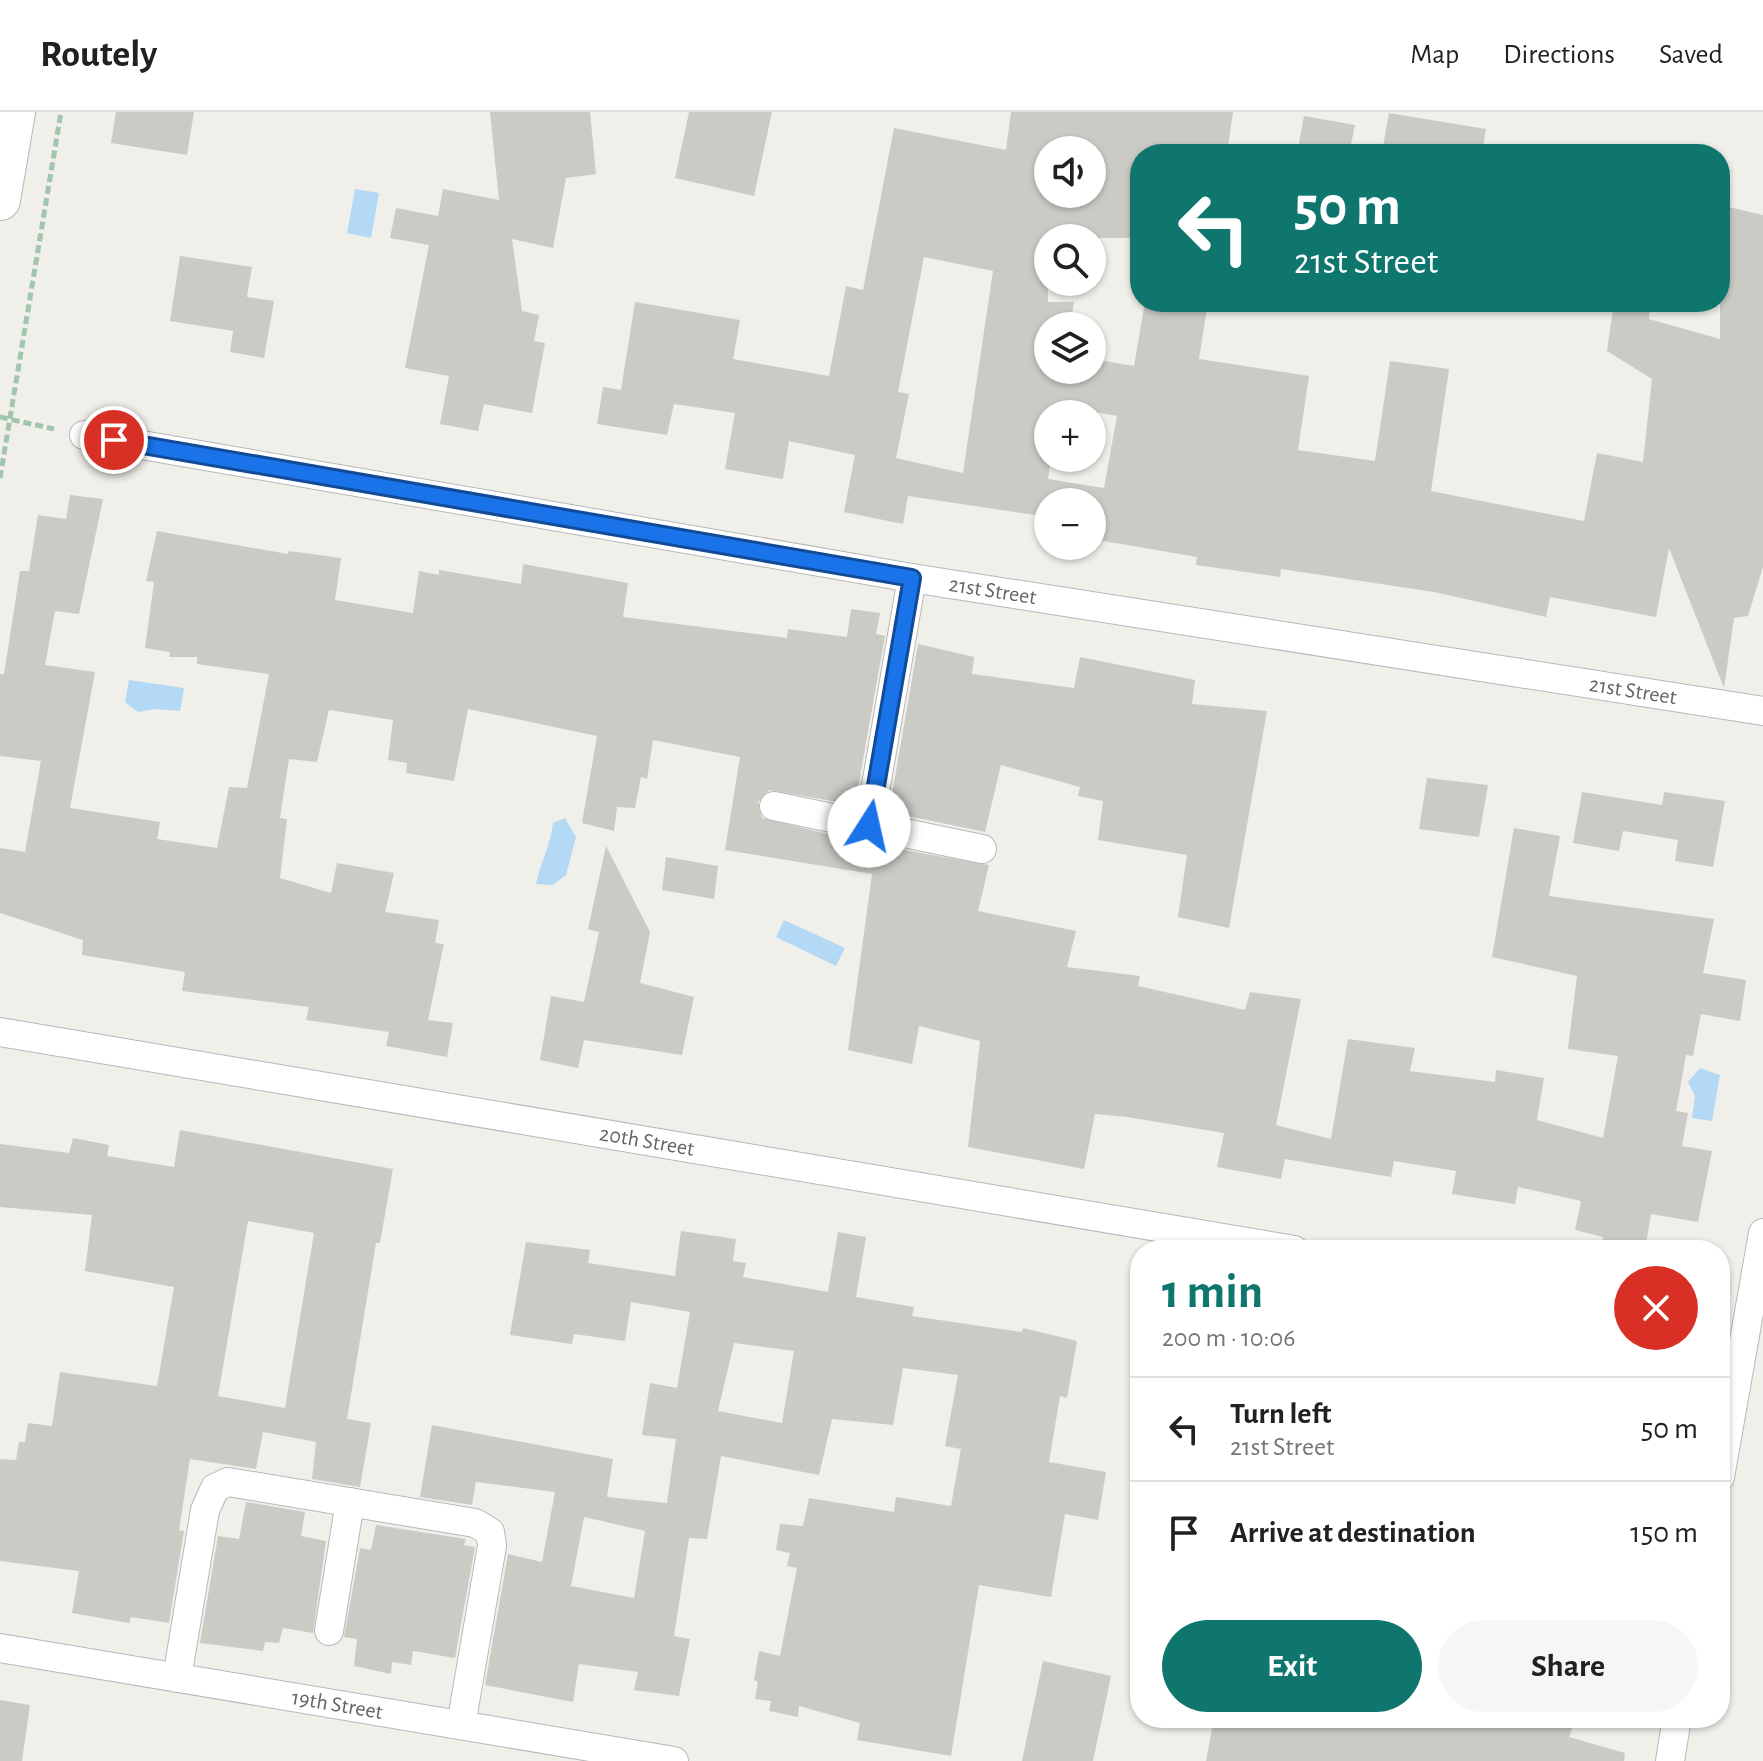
<!DOCTYPE html>
<meta charset="utf-8">
<style>
:root{--surface:#fff;--page:#f6f6f6;--text:#202124;--muted:#757577;--line:#e0e0e0;--accent:#0f766e}
body{margin:0;font-family:"Alegreya Sans",sans-serif;background:var(--page);color:var(--text);height:100vh;display:flex;flex-direction:column;font-size:30px;white-space:nowrap}
*{box-sizing:border-box;margin:0}
p{font-size:26px;color:var(--muted)}
.icon{flex:none;width:44px;height:44px;fill:none;stroke:currentColor;stroke-width:2;stroke-linecap:round;stroke-linejoin:round}
.map{position:relative;flex:1;overflow:hidden}
.drawer{position:absolute;left:1130px;top:1128px;width:600px;height:488px;display:flex;flex-direction:column;background:var(--surface);border-radius:32px;box-shadow:0 2px 6px #0004}
.drawer>*{flex:none}
.hud{position:absolute;left:1130px;top:32px;width:600px;height:168px;border-radius:32px;box-shadow:0 2px 6px #0004;background:#0f766e;color:#fff;overflow:hidden}
.tools{position:absolute;left:1034px;top:24px;display:grid;gap:16px}
.tools a{display:grid;place-items:center;width:72px;height:72px;border-radius:50%;background:var(--surface);box-shadow:0 2px 6px #0004;font-size:40px}
.pin{position:absolute;display:grid;place-items:center;width:68px;height:68px;color:#fff;margin:-34px;border:4px solid #fff;border-radius:50%;box-shadow:0 2px 8px #0007}
.me{position:absolute;width:88px;margin:-44px;rotate:10deg;stroke-linejoin:round;filter:drop-shadow(0 0 6px #0008)}
.turn{display:flex;align-items:center;gap:28px;height:168px;padding:0 32px;font-size:36px}
.turn .icon{width:104px;height:104px;stroke-width:2.5}
.turn b{display:block;font-size:56px;line-height:68px}
.round{display:grid;place-items:center;flex:none;width:84px;height:84px;border-radius:42px;background:var(--page)}
.headline{display:flex;align-items:center;justify-content:space-between;height:136px;padding:0 32px}
h1{font-size:48px;font-weight:700;line-height:60px;color:var(--accent)}
.button{display:flex;gap:16px;margin-top:auto;padding:16px 32px}
.button a{flex:1;height:92px;border-radius:48px;background:var(--accent);color:#fff;font-size:32px;font-weight:700;line-height:92px;text-align:center}
.button a+a{background:var(--page);color:var(--text)}
ul{padding:0;list-style:none}
li{display:flex;align-items:center;gap:24px;height:104px;padding:0 32px;border-top:2px solid var(--line)}
li div{flex:1}
li b{display:block;font-size:30px}
li em{font-style:normal}
header{display:flex;align-items:center;gap:48px;box-sizing:border-box;height:112px;padding:0 40px;background:var(--surface);border-bottom:2px solid var(--line)}
header strong{font-size:38px}
nav{display:flex;gap:44px;margin-inline-start:auto;font-size:28px}
.map>svg:first-child{display:block}
.water{fill:#b3d9f6}
.building{fill:#cccac5;fill-rule:evenodd}
.lines{fill:none;stroke-linecap:round;stroke-linejoin:round}
.street-casing{stroke:#b6b8bb;stroke-width:30}
.secondary-casing{stroke:#b5b7bb;stroke-width:42}
.path{stroke:#a2c5ad;stroke-width:5;stroke-dasharray:8 4;stroke-linecap:butt}
.street{stroke:#fff;stroke-width:28}
.secondary{stroke:#fff;stroke-width:40}
.route-casing{stroke:#114b97;stroke-width:20}
.route{stroke:#1a73e8;stroke-width:14}
.labels{text-anchor:middle;dominant-baseline:central;stroke-width:6;stroke-linejoin:round;paint-order:stroke}
.street-label{font-size:22px;fill:#606367;stroke:#fff}
</style>
<header>
<strong>Routely</strong>
<nav><a>Map</a><a>Directions</a><a>Saved</a></nav>
</header>
<div class="map">
<svg width="1763" height="1649" viewBox="0 0 1763 1649">
<rect width="100%" height="100%" fill="#f0efe9"/>
<!-- water -->
<g class="water">
<polygon points="355,77 379,81 371,126 347,121"/>
<polygon points="129,568 184,576 180,599 155,597 138,600 125,590"/>
<path d="M 565,706 L 576,725 L 566,763 L 553,773 L 536,772 C 541,749 550,735 553,711 Z"/>
<polygon points="784,808 845,836 836,854 776,825"/>
<polygon points="1700,956 1720,963 1712,1009 1692,1006 1695,984 1688,970"/>
</g>
<!-- building -->
<g class="building">
<polygon points="116,0 194,0 187,43 111,31"/>
<polygon points="490,0 590,0 596,62 566,66 553,136 512,127 522,199 539,203 534,229 545,231 532,301 484,292 478,319 440,312 449,264 405,256 429,133 390,126 396,96 438,104 443,77 499,88"/>
<polygon points="689,0 772,0 754,84 675,66"/>
<path d="M 1011,0 L 1233,0 L 1227,42 L 1140,42 L 1140,126 L 1048,126 L 1048,190 L 1074,190 L 1070,214 L 1048,214 L 1048,258 L 1092,258 L 1092,247 L 1134,254 L 1145,190 L 1208,190 L 1199,247 L 1309,264 L 1298,338 L 1375,349 L 1390,249 L 1449,257 L 1431,379 L 1584,409 L 1597,341 L 1643,350 L 1652,267 L 1607,239 L 1614,190 L 1651,190 L 1649,207 L 1720,227 L 1720,93 L 1763,103 L 1763,455 L 1748,504 L 1734,506 L 1724,576 L 1669,436 L 1656,505 L 1550,485 L 1546,505 L 1434,480 L 1281,457 L 1280,465 L 1196,453 L 1197,445 L 1092,427 L 1092,390 L 1048,390 L 1048,405 L 908,384 L 903,412 L 844,400 L 855,343 L 789,329 L 783,367 L 725,357 L 735,301 L 674,292 L 667,323 L 597,312 L 603,275 L 621,278 L 635,190 L 740,208 L 733,247 L 829,264 L 846,174 L 863,178 L 894,16 L 1006,38 ZM 1048,38 L 1092,38 L 1092,82 L 1048,82 ZM 924,145 L 993,159 L 963,361 L 896,346 L 909,282 L 898,280 ZM 1059,293 L 1117,304 L 1104,376 L 1048,367 L 1051,346 L 1048,346 L 1048,302 L 1057,302 Z"/>
<polygon points="1389,1 1486,17 1482,42 1382,40"/>
<polygon points="1304,4 1355,13 1349,42 1297,42"/>
<polygon points="180,144 252,155 247,185 274,189 264,246 230,240 233,219 170,209"/>
<polygon points="70,383 103,387 79,502 55,499 45,553 95,560 70,696 160,710 157,727 217,736 229,675 247,676 269,562 197,552 197,545 169,545 170,540 145,536 154,470 146,469 157,419 288,442 289,439 341,446 335,488 413,501 419,459 439,463 439,458 521,472 523,452 628,471 623,505 787,526 788,517 847,525 851,497 880,501 876,522 885,524 855,693 769,678 758,690 762,706 865,731 989,753 978,799 1076,819 1067,855 1140,864 1138,874 1245,898 1250,880 1301,887 1276,1013 1331,1027 1348,927 1415,936 1410,959 1495,970 1496,958 1544,966 1537,1008 1603,1026 1618,944 1568,937 1577,864 1492,845 1514,716 1560,724 1549,784 1714,807 1703,861 1746,868 1740,909 1701,902 1693,944 1686,943 1676,999 1688,1001 1682,1034 1712,1039 1698,1110 1651,1102 1645,1138 1601,1138 1603,1125 1575,1118 1581,1089 1518,1075 1515,1092 1452,1082 1456,1059 1394,1049 1391,1065 1285,1047 1281,1067 1217,1055 1224,1021 1127,1005 1095,1002 1084,1057 968,1035 980,929 919,914 912,952 848,938 872,762 725,738 740,645 653,628 647,667 641,665 635,696 617,695 614,719 582,711 597,624 468,597 454,669 406,661 407,651 388,648 393,608 329,598 317,650 289,647 280,706 287,707 280,766 331,781 337,751 394,761 385,800 439,808 435,831 444,832 428,908 453,911 447,945 386,934 389,920 306,908 309,895 182,879 185,860 82,843 83,828 0,801 0,736 25,740 41,649 0,644 0,562 4,562 20,459 29,459 38,403 66,407"/>
<polygon points="918,532 974,545 972,562 1074,576 1080,545 1195,568 1192,592 1267,599 1229,816 1178,805 1187,743 1098,728 1103,689 1078,684 1080,675 1001,653 985,720 889,700"/>
<polygon points="1427,666 1488,673 1479,725 1419,717"/>
<polygon points="1582,680 1662,693 1664,680 1725,689 1713,755 1675,749 1678,728 1623,719 1619,739 1573,731"/>
<polygon points="606,734 650,820 640,871 694,885 682,943 584,928 578,956 540,948 551,884 584,890 599,820 588,817"/>
<polygon points="666,745 718,754 714,787 662,778"/>
<path d="M 180,1018 L 393,1057 L 380,1131 L 376,1131 L 347,1307 L 371,1311 L 360,1375 L 312,1367 L 316,1330 L 263,1320 L 256,1357 L 190,1347 L 179,1418 L 184,1419 L 169,1511 L 131,1505 L 129,1511 L 72,1501 L 79,1459 L 0,1449 L 0,1347 L 16,1348 L 19,1330 L 25,1330 L 28,1311 L 52,1314 L 60,1260 L 157,1274 L 174,1175 L 85,1159 L 92,1103 L 0,1095 L 0,1032 L 69,1041 L 73,1026 L 109,1033 L 107,1044 L 174,1055 ZM 248,1109 L 314,1121 L 285,1296 L 218,1284 Z"/>
<path d="M 681,1119 L 736,1127 L 733,1149 L 746,1151 L 743,1165 L 828,1180 L 838,1120 L 866,1125 L 856,1185 L 914,1195 L 912,1204 L 1022,1220 L 1023,1216 L 1077,1229 L 1067,1286 L 1060,1284 L 1049,1350 L 1106,1360 L 1098,1408 L 1065,1402 L 1051,1485 L 979,1473 L 951,1644 L 857,1628 L 860,1611 L 799,1594 L 798,1605 L 769,1599 L 771,1589 L 755,1587 L 758,1570 L 754,1568 L 759,1539 L 780,1544 L 797,1456 L 787,1454 L 790,1441 L 776,1438 L 780,1412 L 803,1414 L 809,1386 L 894,1400 L 896,1385 L 951,1394 L 961,1337 L 945,1334 L 958,1263 L 903,1256 L 893,1313 L 832,1307 L 819,1363 L 721,1344 L 707,1427 L 689,1426 L 674,1524 L 690,1527 L 679,1584 L 634,1578 L 638,1560 L 579,1552 L 573,1590 L 485,1573 L 508,1442 L 542,1450 L 555,1380 L 476,1370 L 472,1393 L 420,1385 L 432,1313 L 613,1347 L 607,1385 L 667,1391 L 676,1327 L 642,1323 L 650,1271 L 677,1276 L 690,1200 L 631,1190 L 625,1229 L 574,1222 L 572,1232 L 510,1223 L 526,1130 L 590,1138 L 588,1151 L 675,1164 ZM 734,1231 L 794,1239 L 782,1311 L 718,1299 ZM 584,1405 L 645,1419 L 634,1486 L 571,1474 Z"/>
<polygon points="246,1390 305,1400 301,1424 326,1429 313,1521 283,1516 279,1531 265,1530 263,1539 200,1531 218,1424 239,1427"/>
<polygon points="376,1413 466,1427 464,1433 475,1435 455,1546 413,1539 411,1553 392,1550 391,1562 354,1554 357,1527 344,1525 360,1436 371,1438"/>
<polygon points="1043,1549 1111,1564 1093,1649 1022,1649"/>
<polygon points="0,1588 30,1593 22,1649 0,1649"/>
<polygon points="1214,1606 1576,1606 1569,1625 1625,1641 1624,1649 1206,1649"/>
</g>
<g class="lines">
<defs>
<g id="street">
<path id="s1" d="M 84,323 L 912,466 L 1763,599"/>
<polyline points="774,694 982,737"/>
<polyline points="869,714 912,466"/>
<path id="s2" d="M 0,920 L 1294,1138"/>
<polyline points="1720,1365 1763,1121"/>
<polyline points="329,1519 350,1390"/>
<path id="s3" d="M 0,1536 L 674,1649"/>
<polyline points="177,1566 205,1398 215,1376 228,1370 475,1411 490,1420 492,1434 461,1613"/>
<polyline points="1670,1649 1677,1606"/>
</g>
<polyline id="secondary" points="0,88 15,0"/>
</defs>
<!-- street casing -->
<use href="#street" class="street-casing"/>
<!-- secondary casing -->
<use href="#secondary" class="secondary-casing"/>
<!-- path -->
<g class="path">
<polyline points="0,305 54,317"/>
<polyline points="0,366 61,0"/>
</g>
<!-- street -->
<use href="#street" class="street"/>
<!-- secondary -->
<use href="#secondary" class="secondary"/>
</g>
<g class="lines">
<defs>
<polyline id="route" points="114,328 912,466 869,714"/>
</defs>
<!-- route casing -->
<use href="#route" class="route-casing"/>
<!-- route -->
<use href="#route" class="route"/>
</g>
<g class="labels">
<!-- street labels -->
<g class="street-label">
<text stroke="none"><textPath href="#s1" startOffset="922">21st Street</textPath></text>
<text stroke="none"><textPath href="#s1" startOffset="1570">21st Street</textPath></text>
<text stroke="none"><textPath href="#s2" startOffset="656">20th Street</textPath></text>
<text stroke="none"><textPath href="#s3" startOffset="342">19th Street</textPath></text>
</g>
</g>
</svg>
<div class="tools">
<a><svg class="icon" aria-label="sound" viewBox="0 0 24 24"><path d="M4 9h4l5-4v14l-5-4H4zM17 9q2 3 0 6"/></svg></a>
<a><svg class="icon" aria-label="search" viewBox="0 0 24 24"><circle cx="10" cy="10" r="6"/><path d="M15 15l6 6"/></svg></a>
<a><svg class="icon" aria-label="layers" viewBox="0 0 24 24"><path d="M12 4l9 5-9 5-9-5zM3 14l9 5 9-5"/></svg></a>
<a>+</a>
<a>−</a>
</div>
<div class="pin" style="left:114px;top:328px;background:#d93025"><svg class="icon" aria-label="arrive" viewBox="0 0 24 24"><path d="M6 21V4h12l-3 4 3 4H6"/></svg></div>
<svg class="me" style="left:869px;top:714px" viewBox="-20 -20 40 40"><circle r="19" fill="#fff"/><path d="M0-13L10 11 0 6-10 11z" fill="#1a73e8"/></svg>
<div class="hud">
<div class="turn"><svg class="icon" aria-label="left" viewBox="0 0 24 24"><path d="M17 20v-9H6M10 6l-5 5 5 5"/></svg><div><b>50 m</b>21st Street</div></div>
</div>
<section class="drawer">
<div class="headline"><div><h1>1 min</h1><p>200 m · 10:06</p></div><a class="round" style="background:#d93025;color:#fff"><svg class="icon" aria-label="close" viewBox="0 0 24 24"><path d="M6 6l12 12M18 6L6 18"/></svg></a></div>
<ul>
<li><svg class="icon" aria-label="left" viewBox="0 0 24 24"><path d="M17 20v-9H6M10 6l-5 5 5 5"/></svg><div><b>Turn left</b><p>21st Street</p></div><em>50 m</em></li>
<li><svg class="icon" aria-label="arrive" viewBox="0 0 24 24"><path d="M6 21V4h12l-3 4 3 4H6"/></svg><div><b>Arrive at destination</b></div><em>150 m</em></li>
</ul>
<div class="button"><a>Exit</a><a>Share</a></div>
</section>
</div>
